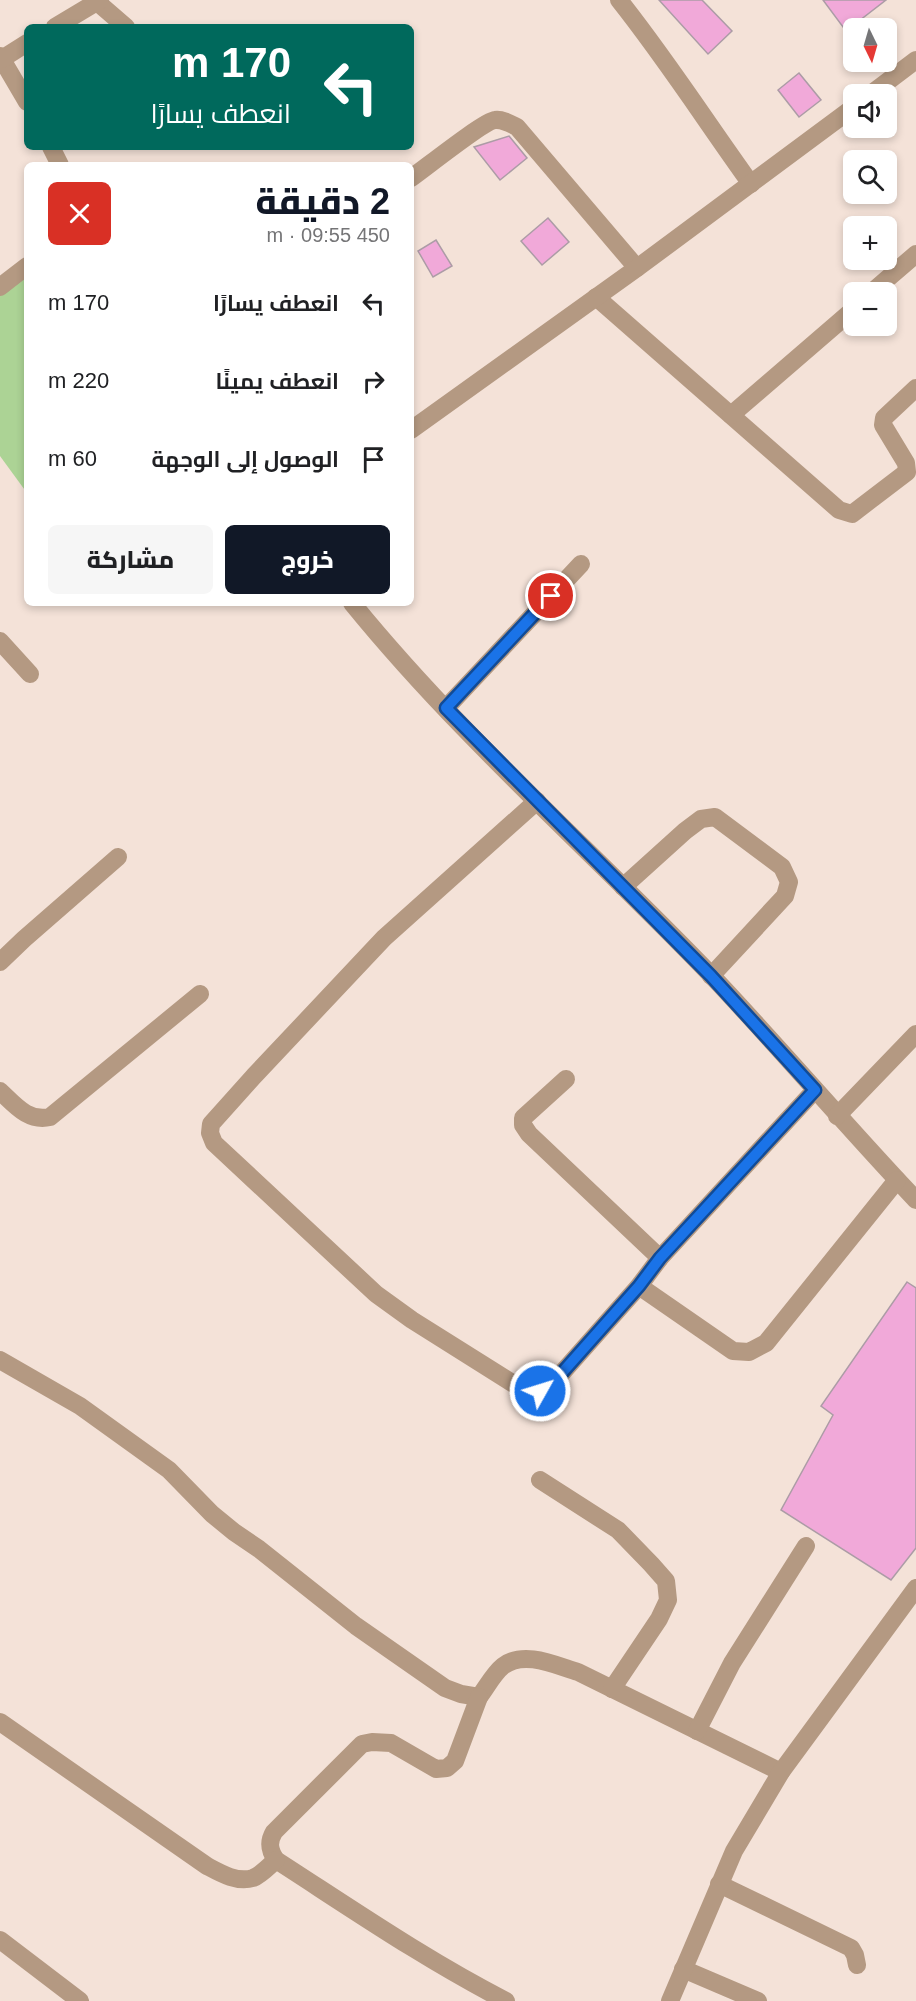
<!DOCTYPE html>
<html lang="ar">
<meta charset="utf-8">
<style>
:root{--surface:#fff;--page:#f6f6f6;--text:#202124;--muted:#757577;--accent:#111827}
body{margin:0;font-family:Helvetica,Cairo,sans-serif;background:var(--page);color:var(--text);direction:rtl;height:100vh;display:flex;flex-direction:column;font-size:22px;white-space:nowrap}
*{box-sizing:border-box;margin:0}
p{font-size:20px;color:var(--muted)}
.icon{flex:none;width:33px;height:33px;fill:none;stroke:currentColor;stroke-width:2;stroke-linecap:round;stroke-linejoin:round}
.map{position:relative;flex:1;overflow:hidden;direction:ltr}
.drawer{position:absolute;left:24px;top:162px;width:390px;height:444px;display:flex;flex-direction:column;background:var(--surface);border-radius:9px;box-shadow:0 3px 9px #0003;direction:rtl}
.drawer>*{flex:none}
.hud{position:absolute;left:24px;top:24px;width:390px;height:126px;border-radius:9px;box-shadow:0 3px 9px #0003;direction:rtl;background:#00695c;color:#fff;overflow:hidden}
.needle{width:39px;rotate:175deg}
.fabs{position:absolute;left:843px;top:18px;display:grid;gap:12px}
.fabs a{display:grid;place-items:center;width:54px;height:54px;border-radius:9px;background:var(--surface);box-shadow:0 3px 9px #0003;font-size:30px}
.pin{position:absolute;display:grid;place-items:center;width:51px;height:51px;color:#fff;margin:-26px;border:3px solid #fff;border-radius:50%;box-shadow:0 2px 6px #0007}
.me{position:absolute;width:66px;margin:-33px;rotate:51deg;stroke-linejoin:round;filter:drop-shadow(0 0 4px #0008)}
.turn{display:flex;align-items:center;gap:21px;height:126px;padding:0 24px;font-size:27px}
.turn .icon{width:78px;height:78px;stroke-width:2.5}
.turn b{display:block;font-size:42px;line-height:51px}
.round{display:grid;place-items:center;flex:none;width:63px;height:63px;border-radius:9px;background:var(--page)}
.head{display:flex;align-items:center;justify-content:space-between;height:102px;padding:0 24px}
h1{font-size:36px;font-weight:800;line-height:45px;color:var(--accent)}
.button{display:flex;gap:12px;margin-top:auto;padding:12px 24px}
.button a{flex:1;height:69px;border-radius:9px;background:var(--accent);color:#fff;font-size:24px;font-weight:800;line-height:69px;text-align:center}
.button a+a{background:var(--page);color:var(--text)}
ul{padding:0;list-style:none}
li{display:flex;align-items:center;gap:18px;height:78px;padding:0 24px}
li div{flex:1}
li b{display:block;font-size:22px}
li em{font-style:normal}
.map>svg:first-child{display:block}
.green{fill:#acd395}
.building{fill:#f1a9d9;stroke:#ac9ca6;stroke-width:1.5}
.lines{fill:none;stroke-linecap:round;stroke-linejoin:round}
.minor{stroke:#b49982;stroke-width:18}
.route-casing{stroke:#114b97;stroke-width:15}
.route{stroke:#1a73e8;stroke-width:10}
</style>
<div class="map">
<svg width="916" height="2001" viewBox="0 0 916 2001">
<rect width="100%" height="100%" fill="#f4e2d8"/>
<!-- green -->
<polygon class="green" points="27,272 27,493 0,456 0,290"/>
<!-- building -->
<g class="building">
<polygon points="659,0 702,0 732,31 708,54"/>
<polygon points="823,0 886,0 846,31"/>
<polygon points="799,73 821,100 799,117 778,90"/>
<polygon points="509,136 527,158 500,180 474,147"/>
<polygon points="548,218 569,242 542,265 521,241"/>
<polygon points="436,240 452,266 433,277 418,251"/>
<polygon points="907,1282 916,1288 916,1548 891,1580 781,1510 833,1415 821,1406"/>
</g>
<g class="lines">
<!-- minor -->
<g class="minor">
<path d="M 619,0 C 666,59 707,123 751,184"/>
<polyline points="97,2 126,27"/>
<polyline points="55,27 100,0"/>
<polyline points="0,56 27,102"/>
<polyline points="2,59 27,43"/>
<polyline points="871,94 916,60"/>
<polyline points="51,147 60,165"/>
<path d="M 411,178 C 424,169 484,121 495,120 C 503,119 511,124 517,127 L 637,268"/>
<polyline points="0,287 27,266"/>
<polyline points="872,292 916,254"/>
<polyline points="596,297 839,510 852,514 907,472 906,463 883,425 884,418 916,388"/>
<polyline points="731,415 854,309"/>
<polyline points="411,430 637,268 854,107"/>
<path d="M 352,603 C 460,736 592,851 711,975 C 781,1049 846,1126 916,1200"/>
<polyline points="0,641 30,674"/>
<polyline points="446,708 581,564"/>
<polyline points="537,801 384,938 254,1076 211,1124 210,1133 214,1143 376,1294 412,1320 525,1391 540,1391 553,1383 639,1286 660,1258 815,1090"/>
<polyline points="623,887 685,831 701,819 715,817 782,867 789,882 785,896 711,976"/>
<polyline points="0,962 24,939 118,857"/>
<polyline points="566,1079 523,1118 523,1125 529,1134 660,1258"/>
<path d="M 0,1091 C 15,1105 28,1122 50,1117 L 200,994"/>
<polyline points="837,1116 916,1034"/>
<polyline points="639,1286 733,1351 749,1352 766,1343 897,1180"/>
<path d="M 0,1360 L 80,1406 L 169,1470 L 212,1514 L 234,1532 L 259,1549 L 356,1626 L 445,1688 L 461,1694 L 479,1697 C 486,1688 494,1673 503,1666 C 524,1650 555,1665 578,1672 L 781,1772"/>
<polyline points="540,1480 618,1530 651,1564 666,1581 668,1600 659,1619 612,1689"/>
<path d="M 479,1697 L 455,1761 L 447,1768 L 436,1769 L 391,1743 L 372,1742 L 362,1744 L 274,1832 C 268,1842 269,1850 276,1860 C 352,1909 426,1960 506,2001"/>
<path d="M 0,1722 L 207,1866 C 220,1873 237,1883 253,1878 C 261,1875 270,1865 276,1860"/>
<polyline points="697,1731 732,1663 806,1546"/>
<polyline points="719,1884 851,1948 855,1955 857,1965"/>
<polyline points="0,1940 80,2001"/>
<polyline points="683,1969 758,2001"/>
<polyline points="670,2001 734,1851 781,1772 916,1588"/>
</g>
</g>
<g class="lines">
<defs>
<polyline id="route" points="540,1391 553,1383 639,1286 660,1258 815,1090 711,976 446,708 551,596"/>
</defs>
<!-- route casing -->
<use href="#route" class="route-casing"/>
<!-- route -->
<use href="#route" class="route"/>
</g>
</svg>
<div class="fabs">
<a><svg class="needle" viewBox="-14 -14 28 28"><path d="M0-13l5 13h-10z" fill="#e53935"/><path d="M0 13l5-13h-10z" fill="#757577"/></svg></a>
<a><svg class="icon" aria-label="sound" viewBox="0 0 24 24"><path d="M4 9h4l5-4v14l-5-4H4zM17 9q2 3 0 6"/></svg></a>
<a><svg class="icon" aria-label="search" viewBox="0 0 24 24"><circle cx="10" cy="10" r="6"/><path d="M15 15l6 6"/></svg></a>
<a>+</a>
<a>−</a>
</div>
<div class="pin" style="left:551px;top:596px;background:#d93025"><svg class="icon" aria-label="arrive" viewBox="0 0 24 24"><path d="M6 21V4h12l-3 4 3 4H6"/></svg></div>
<svg class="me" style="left:540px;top:1391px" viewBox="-20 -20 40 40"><circle r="17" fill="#1a73e8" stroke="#fff" stroke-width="3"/><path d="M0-11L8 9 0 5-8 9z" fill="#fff"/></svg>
<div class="hud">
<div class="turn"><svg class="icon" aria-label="left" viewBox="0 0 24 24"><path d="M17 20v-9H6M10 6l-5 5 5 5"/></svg><div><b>170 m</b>انعطف يسارًا</div></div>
</div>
<section class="drawer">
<div class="head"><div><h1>2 دقيقة</h1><p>450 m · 09:55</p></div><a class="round" style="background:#d93025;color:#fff"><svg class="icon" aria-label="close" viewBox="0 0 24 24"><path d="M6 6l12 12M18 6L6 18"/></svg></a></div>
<ul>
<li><svg class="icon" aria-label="left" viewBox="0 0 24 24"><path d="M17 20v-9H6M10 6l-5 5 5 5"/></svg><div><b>انعطف يسارًا</b></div><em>170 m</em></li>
<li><svg class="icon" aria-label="right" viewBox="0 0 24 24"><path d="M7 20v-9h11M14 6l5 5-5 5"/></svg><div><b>انعطف يمينًا</b></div><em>220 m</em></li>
<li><svg class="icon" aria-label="arrive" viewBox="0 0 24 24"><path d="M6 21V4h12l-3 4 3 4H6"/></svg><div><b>الوصول إلى الوجهة</b></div><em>60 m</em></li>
</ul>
<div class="button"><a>خروج</a><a>مشاركة</a></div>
</section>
</div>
